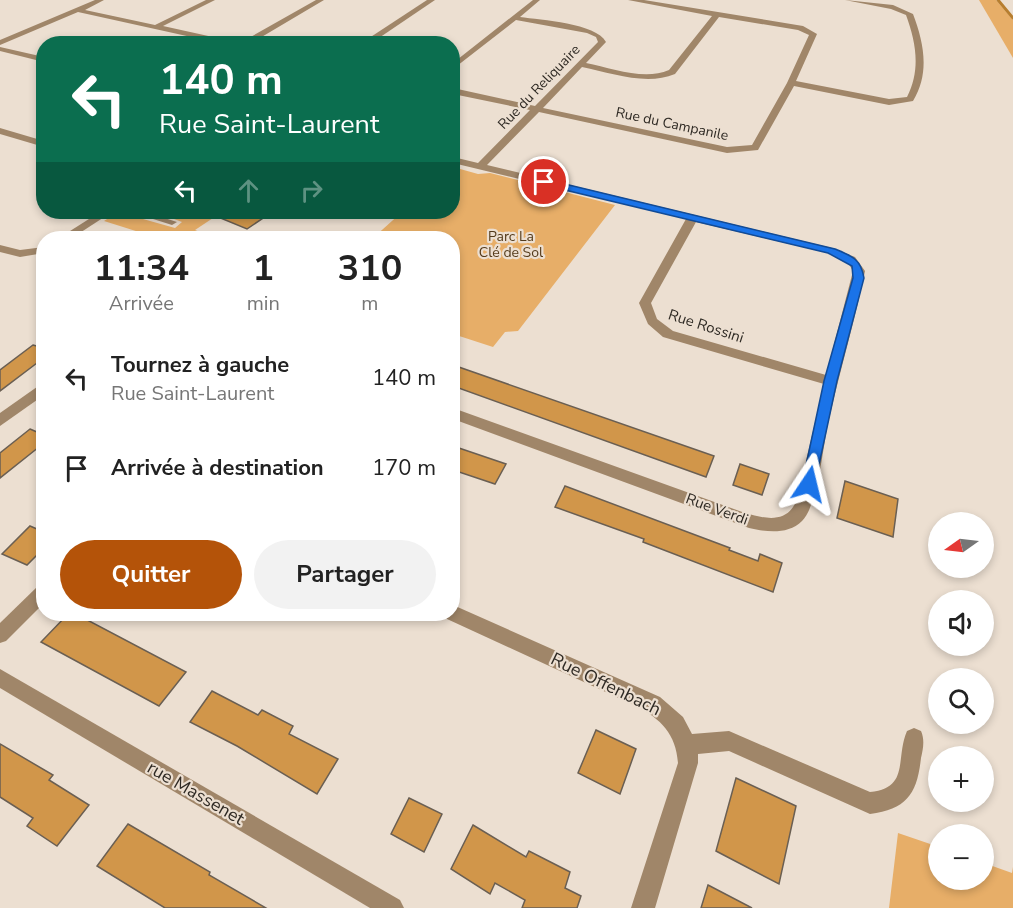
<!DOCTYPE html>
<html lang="fr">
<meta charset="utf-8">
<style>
:root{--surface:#fff;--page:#f2f2f2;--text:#222;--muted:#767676;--accent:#b45309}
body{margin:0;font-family:"Nunito Sans",sans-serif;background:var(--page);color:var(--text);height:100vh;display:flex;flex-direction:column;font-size:22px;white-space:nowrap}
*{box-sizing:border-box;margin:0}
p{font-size:20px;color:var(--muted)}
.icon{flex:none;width:33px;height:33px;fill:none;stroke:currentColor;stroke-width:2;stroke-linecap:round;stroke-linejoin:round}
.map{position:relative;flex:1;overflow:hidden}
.side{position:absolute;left:36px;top:231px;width:424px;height:390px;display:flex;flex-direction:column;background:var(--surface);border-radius:24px;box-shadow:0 3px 9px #0003}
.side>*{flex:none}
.banner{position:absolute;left:36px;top:36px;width:424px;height:183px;border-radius:24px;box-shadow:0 3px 9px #0003;background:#0b6e4f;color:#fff;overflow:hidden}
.needle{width:39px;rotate:256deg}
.fabs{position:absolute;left:928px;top:512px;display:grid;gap:12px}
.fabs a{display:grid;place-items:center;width:66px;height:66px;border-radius:50%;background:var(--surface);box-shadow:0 3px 9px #0003;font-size:30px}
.pin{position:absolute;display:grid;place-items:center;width:51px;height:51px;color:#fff;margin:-26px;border:3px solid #fff;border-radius:50%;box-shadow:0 2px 6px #0007}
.me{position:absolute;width:66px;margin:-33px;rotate:10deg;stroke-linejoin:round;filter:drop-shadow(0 0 4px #0008)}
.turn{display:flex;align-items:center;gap:21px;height:126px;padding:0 24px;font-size:27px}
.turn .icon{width:78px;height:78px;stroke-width:2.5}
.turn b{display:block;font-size:42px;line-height:51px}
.lanes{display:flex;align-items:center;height:57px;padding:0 24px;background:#0003;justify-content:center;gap:30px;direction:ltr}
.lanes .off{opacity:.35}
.eta{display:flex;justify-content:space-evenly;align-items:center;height:102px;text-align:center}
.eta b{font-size:36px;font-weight:700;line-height:42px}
.button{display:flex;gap:12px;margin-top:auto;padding:12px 24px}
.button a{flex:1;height:69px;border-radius:36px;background:var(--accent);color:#fff;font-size:24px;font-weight:700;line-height:69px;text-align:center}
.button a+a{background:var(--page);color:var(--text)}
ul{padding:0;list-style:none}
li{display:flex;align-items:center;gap:18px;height:90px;padding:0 24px}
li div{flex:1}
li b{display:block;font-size:22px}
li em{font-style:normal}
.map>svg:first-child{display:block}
.green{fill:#e7ae68}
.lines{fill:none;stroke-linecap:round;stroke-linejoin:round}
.stream{stroke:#b77e2f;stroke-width:3}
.building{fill:#d1964a;stroke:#6a5f53;stroke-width:1.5}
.minor{fill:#a08669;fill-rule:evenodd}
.route{fill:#1a73e8;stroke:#114b97;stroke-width:1.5}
.labels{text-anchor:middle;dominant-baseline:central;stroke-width:4.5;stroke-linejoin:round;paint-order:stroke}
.far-street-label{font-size:14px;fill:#2f2a24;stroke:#ecdfd1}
.far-park-label{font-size:14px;fill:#543b1b;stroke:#ecdfd1}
.street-label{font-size:15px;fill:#2f2a24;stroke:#ecdfd1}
.near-street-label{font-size:18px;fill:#2f2a24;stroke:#ecdfd1}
</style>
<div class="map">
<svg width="1013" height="908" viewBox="0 0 1013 908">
<rect width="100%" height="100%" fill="#ecdfd1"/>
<!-- green -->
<g class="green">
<polygon points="979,0 996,0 1013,20 1013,58"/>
<polygon points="453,167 478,174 490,173 615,205 518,331 505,332 493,347 453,334 453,238 373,238 402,212 453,212 453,182 456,179 453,178"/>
<path d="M 118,212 L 175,228 L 182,222 L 174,219 C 189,210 197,211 213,218 L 195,230 L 214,238 L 158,238 L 104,221 Z"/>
<polygon points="898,833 939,847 939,879 984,879 984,863 1012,873 1013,867 1013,908 889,908"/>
</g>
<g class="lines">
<!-- stream -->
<polyline class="stream" points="998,0 1013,18"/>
</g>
<!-- building -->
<g class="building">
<polygon points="206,212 272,212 247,229"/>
<polygon points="33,345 44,348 44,366 37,363 0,391 0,370"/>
<polygon points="453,365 714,456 706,477 453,386"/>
<polygon points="30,429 44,435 44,443 0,478 0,453"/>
<polygon points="453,446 506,464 495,484 453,470"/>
<polygon points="740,464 769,474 762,495 733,485"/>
<polygon points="845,481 898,499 893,537 837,518"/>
<polygon points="565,486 730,548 729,550 758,561 760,554 782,563 773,592 643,542 644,539 555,507"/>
<polygon points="30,526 44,532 44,548 27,565 2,554"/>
<polygon points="68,614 76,614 186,672 159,706 41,642"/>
<polygon points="212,691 258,715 262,710 293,726 289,734 338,759 317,794 237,746 190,722"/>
<polygon points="596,730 636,749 620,794 578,773"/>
<polygon points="0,744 53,775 49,780 89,805 57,846 27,826 33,818 0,797"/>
<polygon points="736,778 796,806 779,884 716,851"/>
<polygon points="409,798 442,814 424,852 391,834"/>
<polygon points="128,824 210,872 209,875 266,908 165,908 97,866"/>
<polygon points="473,825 526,857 529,851 570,872 565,888 581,896 577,908 522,908 525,900 495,883 490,894 451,869"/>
<polygon points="708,885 752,908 701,908"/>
</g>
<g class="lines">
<!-- minor -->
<g class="minor">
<polygon points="95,0 104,0 85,10 155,25 206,0 215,0 163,26 240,43 316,0 324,0 250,44 223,44 78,12 0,45 0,40"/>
<polygon points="427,0 435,0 370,44 360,44"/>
<path d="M 533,0 L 540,0 L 520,17 C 541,20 596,23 606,42 L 586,63 C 612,68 644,81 669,70 L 712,16 L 628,0 L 644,0 L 803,26 L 817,34 L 796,81 L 889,99 L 907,97 C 921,70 916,42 906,15 L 891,9 L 845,0 L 893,5 L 913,14 C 924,43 930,73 913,101 L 889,105 L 794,86 L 758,150 L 727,153 L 539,112 L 487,165 L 832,248 L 855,257 L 865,271 C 855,320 841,367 830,415 C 823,441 819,504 802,521 C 788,535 766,532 749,528 L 453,419 L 453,408 L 745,513 C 766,519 788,524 797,499 L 824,384 L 663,337 L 648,324 L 639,303 L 686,219 L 453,163 L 453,157 L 478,163 L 530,110 L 453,94 L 453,88 L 535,106 L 598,42 L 596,37 L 587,33 L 516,20 L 453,69 L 453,63 ZM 719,17 L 798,30 L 809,35 L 787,83 L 752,145 L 727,147 L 543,108 L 582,67 C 612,73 646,86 675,74 ZM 696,222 L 828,253 L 847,261 L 853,271 L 826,375 L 673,331 L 657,319 L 651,303 Z"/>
<polygon points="0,47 44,57 44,62 0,51"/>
<polygon points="0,128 44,141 44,147 0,134"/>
<polygon points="100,212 112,212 72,238 59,238"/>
<polygon points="131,212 146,212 177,222 172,225"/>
<polygon points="0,245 20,250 44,247 44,253 20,257 0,252"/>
<polygon points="44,382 44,395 0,426 0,413"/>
<polygon points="44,583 44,603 6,641 0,643 0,623 38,586"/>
<path d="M 453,605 L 660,697 L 683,717 L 692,734 L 729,731 L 870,792 C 910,788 895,759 907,731 L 914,728 L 921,731 C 925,740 923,749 921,758 C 917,794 907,809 870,814 L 729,751 L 698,754 L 698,763 L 655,908 L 631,908 L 678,763 C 676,734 661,719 636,706 L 447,619 L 444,614 L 453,614 Z"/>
<polygon points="0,669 400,900 404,908 370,908 0,688"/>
</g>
</g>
<!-- route -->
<path class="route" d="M 544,179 L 835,249 C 852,256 861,259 864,278 L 837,381 L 814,488 L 804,488 L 802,484 L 824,381 L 853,278 L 852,266 L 828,253 L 540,184 L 539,182 Z"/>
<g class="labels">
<!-- far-street labels -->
<g class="far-street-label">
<text transform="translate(539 87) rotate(-46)">Rue du Reliquaire</text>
<text transform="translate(672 124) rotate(12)">Rue du Campanile</text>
</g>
<!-- far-park labels -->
<g class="far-park-label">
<text x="511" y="236">Parc La<tspan x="511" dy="16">Clé de Sol</tspan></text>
</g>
<!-- street labels -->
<g class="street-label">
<text transform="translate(706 326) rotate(18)">Rue Rossini</text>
<text transform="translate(717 509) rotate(20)">Rue Verdi</text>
</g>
<!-- near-street labels -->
<g class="near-street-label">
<text transform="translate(606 684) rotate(26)">Rue Offenbach</text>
<text transform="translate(196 793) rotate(30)">rue Massenet</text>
</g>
</g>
</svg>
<div class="fabs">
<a><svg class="needle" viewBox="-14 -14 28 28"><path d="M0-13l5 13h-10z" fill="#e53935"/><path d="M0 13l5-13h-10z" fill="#767676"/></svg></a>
<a><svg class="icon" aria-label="sound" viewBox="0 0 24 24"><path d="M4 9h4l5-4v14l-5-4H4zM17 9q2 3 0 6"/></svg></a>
<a><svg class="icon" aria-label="search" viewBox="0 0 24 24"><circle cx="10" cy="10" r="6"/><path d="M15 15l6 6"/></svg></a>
<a>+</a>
<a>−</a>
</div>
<div class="pin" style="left:544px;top:182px;background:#d93025"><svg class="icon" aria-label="arrive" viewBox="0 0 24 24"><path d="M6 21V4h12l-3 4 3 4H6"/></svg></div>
<svg class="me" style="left:809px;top:484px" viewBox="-20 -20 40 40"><path d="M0-17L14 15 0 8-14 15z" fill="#1a73e8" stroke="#fff" stroke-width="4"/></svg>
<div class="banner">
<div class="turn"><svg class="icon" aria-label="left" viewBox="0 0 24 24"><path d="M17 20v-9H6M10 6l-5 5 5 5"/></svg><div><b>140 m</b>Rue Saint-Laurent</div></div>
<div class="lanes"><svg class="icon" aria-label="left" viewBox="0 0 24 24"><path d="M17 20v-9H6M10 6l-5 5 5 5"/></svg><svg class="icon off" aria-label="ahead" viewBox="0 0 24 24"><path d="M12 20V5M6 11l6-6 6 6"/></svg><svg class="icon off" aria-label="right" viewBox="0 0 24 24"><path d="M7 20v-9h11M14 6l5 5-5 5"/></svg></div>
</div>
<section class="side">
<div class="eta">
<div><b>11:34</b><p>Arrivée</p></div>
<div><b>1</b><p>min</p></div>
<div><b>310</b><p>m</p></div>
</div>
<ul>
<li><svg class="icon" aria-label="left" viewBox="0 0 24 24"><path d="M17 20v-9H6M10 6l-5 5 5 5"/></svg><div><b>Tournez à gauche</b><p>Rue Saint-Laurent</p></div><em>140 m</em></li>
<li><svg class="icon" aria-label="arrive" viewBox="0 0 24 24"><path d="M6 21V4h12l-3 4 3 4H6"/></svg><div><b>Arrivée à destination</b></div><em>170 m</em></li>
</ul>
<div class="button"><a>Quitter</a><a>Partager</a></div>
</section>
</div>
